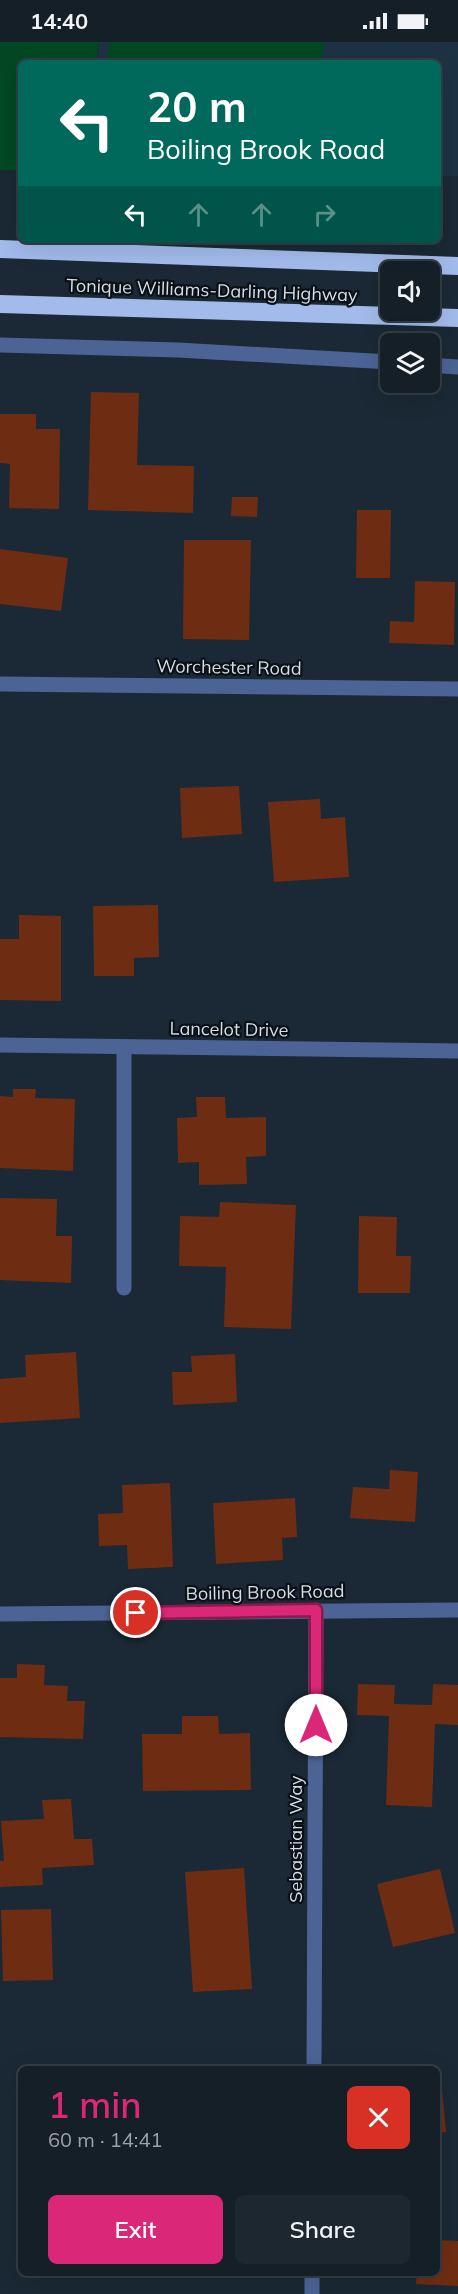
<!DOCTYPE html>
<meta charset="utf-8">
<style>
:root{--surface:#141f28;--page:#1d2730;--text:#f1f3f6;--muted:#9da2a8;--line:#333d45;--accent:#db2777}
body{margin:0;font-family:Mulish,sans-serif;background:var(--page);color:var(--text);height:100vh;display:flex;flex-direction:column;font-size:22px;white-space:nowrap}
*{box-sizing:border-box;margin:0}
p{font-size:20px;color:var(--muted)}
.icon{flex:none;width:33px;height:33px;fill:none;stroke:currentColor;stroke-width:2;stroke-linecap:round;stroke-linejoin:round}
.map{position:relative;flex:1;overflow:hidden}
.details{position:absolute;left:18px;top:2024px;width:422px;height:210px;display:flex;flex-direction:column;background:var(--surface);border-radius:9px;box-shadow:0 6px 24px #0002,0 0 0 2px var(--line)}
.details>*{flex:none}
.banner{position:absolute;left:18px;top:18px;width:423px;height:183px;border-radius:9px;box-shadow:0 6px 24px #0002,0 0 0 2px var(--line);background:#00695c;color:#fff;overflow:hidden}
.fabs{position:absolute;left:380px;top:219px;display:grid;gap:12px}
.fabs a{display:grid;place-items:center;width:60px;height:60px;border-radius:9px;background:var(--surface);box-shadow:0 6px 24px #0002,0 0 0 2px var(--line);font-size:30px}
.pin{position:absolute;display:grid;place-items:center;width:51px;height:51px;color:#fff;margin:-26px;border:3px solid #fff;border-radius:50%;box-shadow:0 2px 6px #0007}
.me{position:absolute;width:66px;margin:-33px;rotate:0deg;stroke-linejoin:round;filter:drop-shadow(0 0 4px #0008)}
.turn{display:flex;align-items:center;gap:21px;height:126px;padding:0 30px;font-size:27px}
.turn .icon{width:78px;height:78px;stroke-width:2.5}
.turn b{display:block;font-size:42px;line-height:51px}
.lanes{display:flex;align-items:center;height:57px;padding:0 30px;background:#0003;justify-content:center;gap:30px;direction:ltr}
.lanes .off{opacity:.35}
.round{display:grid;place-items:center;flex:none;width:63px;height:63px;border-radius:9px;background:var(--page)}
.headline{display:flex;align-items:center;justify-content:space-between;height:102px;padding:0 30px}
h1{font-size:36px;font-weight:600;line-height:45px;color:var(--accent)}
.button{display:flex;gap:12px;margin-top:auto;padding:12px 30px}
.button a{flex:1;height:69px;border-radius:9px;background:var(--accent);color:#fff;font-size:24px;font-weight:600;line-height:69px;text-align:center}
.button a+a{background:var(--page);color:var(--text)}
.status{display:flex;justify-content:space-between;align-items:center;height:42px;padding:0 30px;background:var(--surface);direction:ltr}
.status svg{height:16px;fill:currentColor}
.map>svg:first-child{display:block}
.built{fill:#1d3243}
.green{fill:#004823}
.building{fill:#6e2d12}
.lines{fill:none;stroke-linecap:round;stroke-linejoin:round}
.minor{stroke:#4b6495;stroke-width:15}
.highway{stroke:#a2bbeb;stroke-width:18}
.route-casing{stroke:#8e194d;stroke-width:15}
.route{stroke:#db2777;stroke-width:10}
.labels{text-anchor:middle;dominant-baseline:central;stroke-width:4.5;stroke-linejoin:round;paint-order:stroke}
.street-label{font-size:18px;fill:#d4dee6;stroke:#0a1116}
</style>
<div class="status"><b>14:40</b><svg viewBox="0 0 49 12"><path d="M0 12V9h3v3zM5 12V6h3v6zM10 12V3h3v9zM15 12V0h3v12zM26 1h20v11H26zM47 4h2v5h-2z"/></svg></div>
<div class="map">
<svg width="458" height="2252" viewBox="0 0 458 2252">
<rect width="100%" height="100%" fill="#1a2935"/>
<!-- built -->
<polygon class="built" points="99,0 458,0 458,134 438,134 438,21 97,21"/>
<!-- green -->
<g class="green">
<polygon points="0,0 99,0 96,21 21,21 21,128 0,128"/>
<polygon points="110,0 324,0 321,21 148,21 108,16"/>
</g>
<!-- building -->
<g class="building">
<polygon points="91,350 139,351 137,423 194,424 193,471 88,468"/>
<polygon points="0,372 36,372 36,387 60,387 59,467 9,466 10,422 0,421"/>
<polygon points="232,455 258,455 257,475 231,474"/>
<polygon points="357,468 391,468 390,536 356,536"/>
<polygon points="184,498 251,498 249,598 183,597"/>
<polygon points="0,507 68,516 61,569 0,562"/>
<polygon points="415,539 455,540 454,603 389,601 390,579 414,580"/>
<polygon points="239,744 242,792 182,796 180,746"/>
<polygon points="320,757 321,777 345,775 349,835 274,840 268,760"/>
<polygon points="158,863 159,915 134,916 134,934 94,934 93,864"/>
<polygon points="19,873 61,874 61,959 0,958 0,897 19,897"/>
<polygon points="13,1047 36,1047 35,1056 75,1057 73,1129 0,1126 0,1054 13,1055"/>
<polygon points="196,1055 225,1055 226,1076 266,1075 266,1114 246,1115 247,1142 199,1143 199,1120 178,1121 177,1076 197,1075"/>
<polygon points="0,1156 57,1157 56,1194 72,1194 71,1241 0,1238"/>
<polygon points="220,1160 296,1163 291,1287 224,1285 226,1225 179,1224 180,1174 219,1175"/>
<polygon points="359,1174 397,1175 396,1214 411,1214 410,1251 358,1251"/>
<polygon points="76,1310 80,1376 0,1381 0,1337 26,1335 25,1313"/>
<polygon points="235,1312 237,1360 173,1363 172,1330 192,1330 191,1314"/>
<polygon points="390,1428 418,1430 415,1480 350,1476 353,1445 389,1447"/>
<polygon points="170,1441 173,1525 128,1527 127,1503 99,1504 98,1472 123,1471 122,1443"/>
<polygon points="295,1456 297,1495 282,1496 283,1518 216,1522 213,1461"/>
<polygon points="17,1622 45,1623 44,1643 68,1644 67,1659 85,1659 83,1697 0,1695 0,1636 17,1636"/>
<polygon points="358,1642 395,1643 394,1662 432,1663 433,1642 458,1643 458,1683 435,1682 432,1765 386,1763 389,1674 357,1673"/>
<polygon points="182,1674 218,1674 219,1692 250,1691 251,1748 143,1749 142,1692 182,1692"/>
<polygon points="71,1757 74,1797 92,1797 94,1823 42,1826 43,1843 0,1845 0,1819 4,1819 1,1779 44,1777 42,1758"/>
<polygon points="244,1826 252,1947 193,1950 185,1830"/>
<polygon points="440,1827 455,1891 393,1905 377,1842"/>
<polygon points="51,1867 53,1938 3,1939 1,1868"/>
<polygon points="436,2047 442,2047 446,2090 436,2091"/>
<polygon points="436,2198 458,2199 458,2244 416,2242 417,2230 436,2230"/>
<polygon points="28,2230 87,2230 87,2235 28,2233"/>
</g>
<g class="lines">
<!-- minor -->
<g class="minor">
<polyline points="0,303 178,308 390,320"/>
<polyline points="429,323 458,325"/>
<polyline points="0,642 458,647"/>
<polyline points="0,1003 458,1009"/>
<polyline points="124,1006 124,1246"/>
<polyline points="0,1572 458,1568"/>
<polyline points="314,2026 316,1568"/>
<polyline points="312,2252 312,2230"/>
</g>
<!-- highway -->
<g class="highway">
<polyline points="0,207 458,224"/>
<polyline points="0,262 458,276"/>
</g>
</g>
<g class="lines">
<defs>
<polyline id="route" points="136,1571 316,1568 316,1683"/>
</defs>
<!-- route casing -->
<use href="#route" class="route-casing"/>
<!-- route -->
<use href="#route" class="route"/>
</g>
<g class="labels">
<!-- street labels -->
<g class="street-label">
<text transform="translate(212 248) rotate(2)">Tonique Williams-Darling Highway</text>
<text transform="translate(229 625) rotate(1)">Worchester Road</text>
<text transform="translate(229 987) rotate(1)">Lancelot Drive</text>
<text transform="translate(265 1550) rotate(-1)">Boiling Brook Road</text>
<text transform="translate(295 1797) rotate(-90)">Sebastian Way</text>
</g>
</g>
</svg>
<div class="fabs">
<a><svg class="icon" aria-label="sound" viewBox="0 0 24 24"><path d="M4 9h4l5-4v14l-5-4H4zM17 9q2 3 0 6"/></svg></a>
<a><svg class="icon" aria-label="layers" viewBox="0 0 24 24"><path d="M12 4l9 5-9 5-9-5zM3 14l9 5 9-5"/></svg></a>
</div>
<div class="pin" style="left:136px;top:1571px;background:#d93025"><svg class="icon" aria-label="arrive" viewBox="0 0 24 24"><path d="M6 21V4h12l-3 4 3 4H6"/></svg></div>
<svg class="me" style="left:316px;top:1683px" viewBox="-20 -20 40 40"><circle r="19" fill="#fff"/><path d="M0-13L10 11 0 6-10 11z" fill="#db2777"/></svg>
<div class="banner">
<div class="turn"><svg class="icon" aria-label="left" viewBox="0 0 24 24"><path d="M17 20v-9H6M10 6l-5 5 5 5"/></svg><div><b>20 m</b>Boiling Brook Road</div></div>
<div class="lanes"><svg class="icon" aria-label="left" viewBox="0 0 24 24"><path d="M17 20v-9H6M10 6l-5 5 5 5"/></svg><svg class="icon off" aria-label="ahead" viewBox="0 0 24 24"><path d="M12 20V5M6 11l6-6 6 6"/></svg><svg class="icon off" aria-label="ahead" viewBox="0 0 24 24"><path d="M12 20V5M6 11l6-6 6 6"/></svg><svg class="icon off" aria-label="right" viewBox="0 0 24 24"><path d="M7 20v-9h11M14 6l5 5-5 5"/></svg></div>
</div>
<section class="details">
<div class="headline"><div><h1>1 min</h1><p>60 m · 14:41</p></div><a class="round" style="background:#d93025;color:#fff"><svg class="icon" aria-label="close" viewBox="0 0 24 24"><path d="M6 6l12 12M18 6L6 18"/></svg></a></div>
<div class="button"><a>Exit</a><a>Share</a></div>
</section>
</div>
